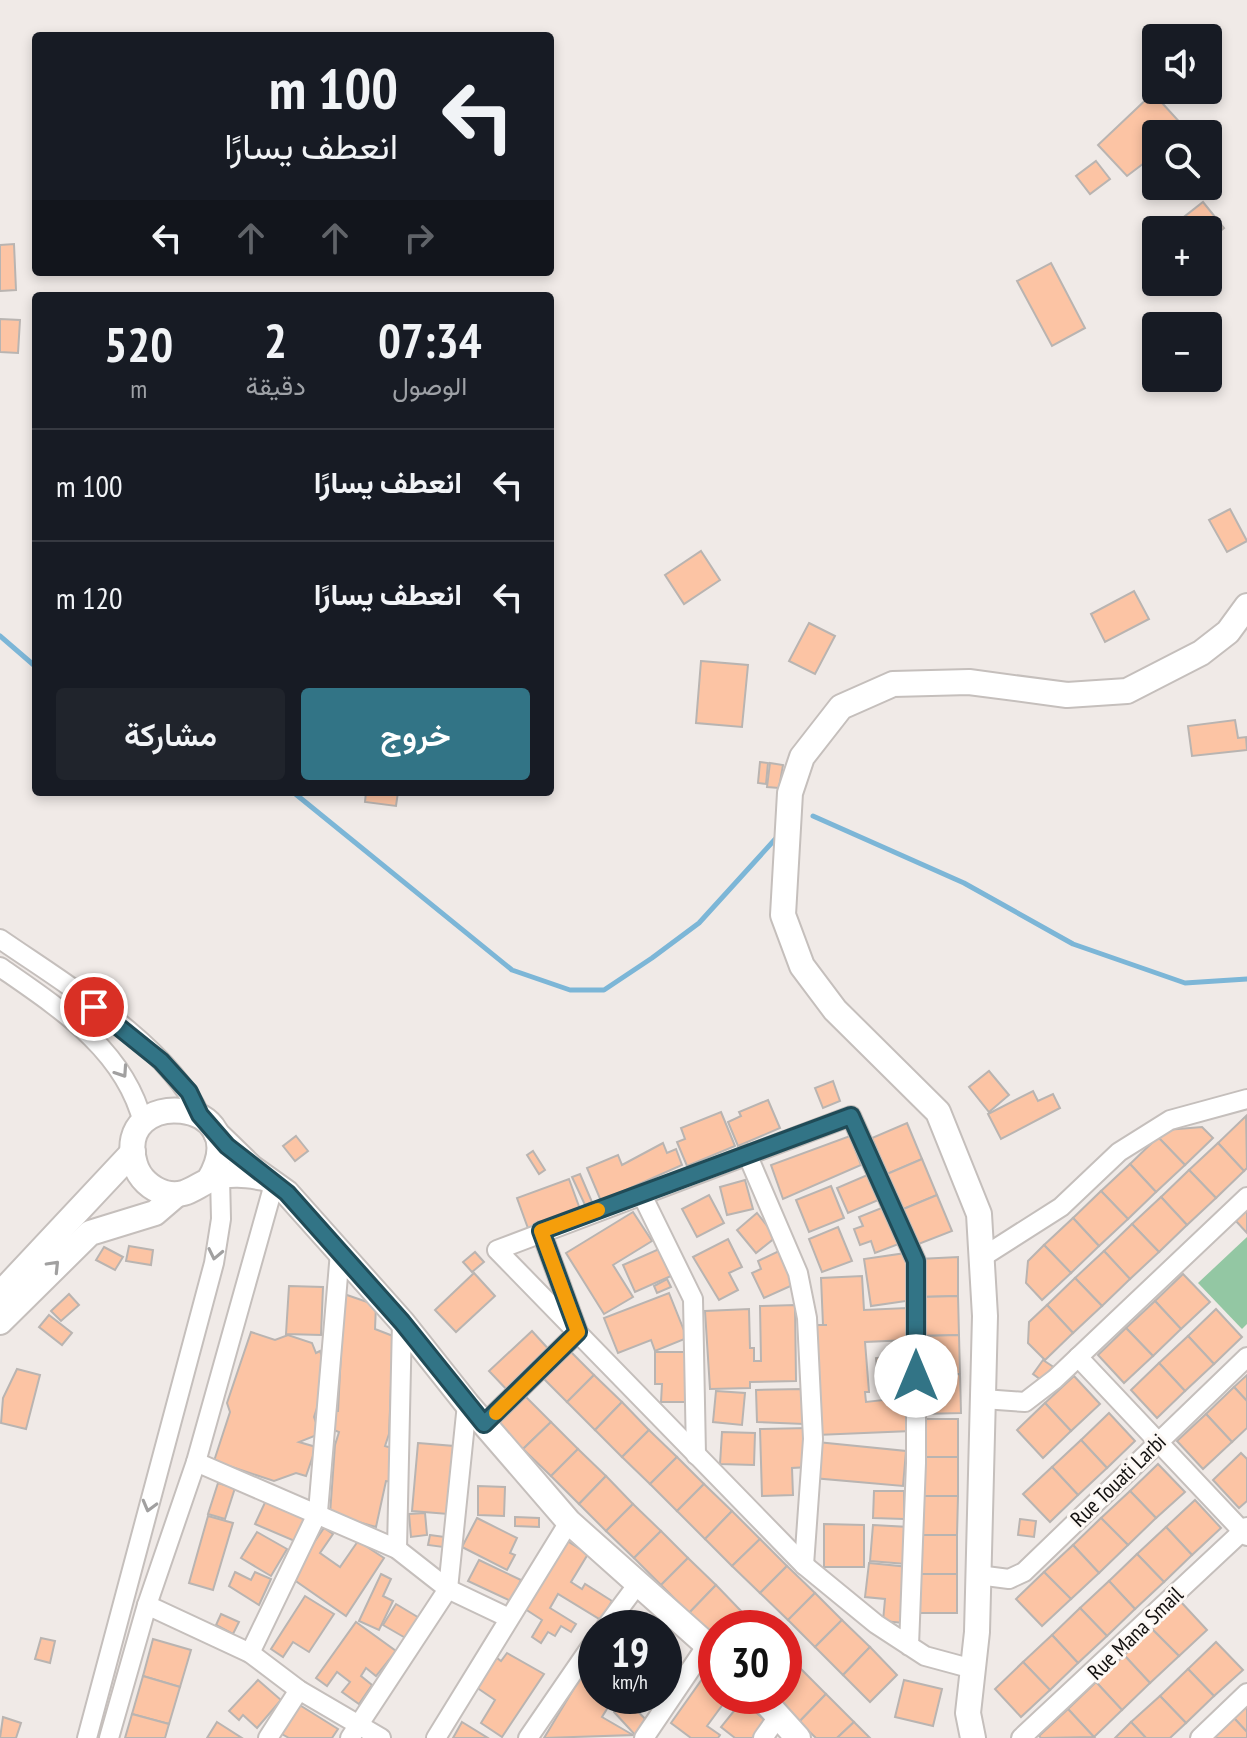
<!DOCTYPE html>
<html lang="ar">
<meta charset="utf-8">
<style>
:root{--surface:#171b24;--page:#20242c;--text:#f1f3f6;--muted:#9ea1a6;--line:#363941;--accent:#327486}
body{margin:0;font-family:"PT Sans Narrow",Vazirmatn,sans-serif;background:var(--page);color:var(--text);direction:rtl;height:100vh;display:flex;flex-direction:column;font-size:30px;white-space:nowrap}
*{box-sizing:border-box;margin:0}
p{font-size:26px;color:var(--muted)}
.icon{flex:none;width:44px;height:44px;fill:none;stroke:currentColor;stroke-width:2;stroke-linecap:round;stroke-linejoin:round}
.map{position:relative;flex:1;overflow:hidden;direction:ltr}
.drawer{position:absolute;left:32px;top:292px;width:522px;height:504px;display:flex;flex-direction:column;background:var(--surface);border-radius:8px;box-shadow:0 4px 12px #0003;direction:rtl}
.drawer>*{flex:none}
.hud{position:absolute;left:32px;top:32px;width:522px;height:244px;border-radius:8px;box-shadow:0 4px 12px #0003;direction:rtl;background:#171b24;color:var(--text);overflow:hidden}
.tools{position:absolute;left:1142px;top:24px;display:grid;gap:16px}
.tools a{display:grid;place-items:center;width:80px;height:80px;border-radius:8px;background:var(--surface);box-shadow:0 4px 12px #0003;font-size:40px}
.speed{position:absolute;left:578px;top:1610px;display:flex;gap:16px;font-size:40px;font-weight:700;text-align:center}
.speed>*{display:grid;place-content:center;width:104px;height:104px;border-radius:50%;background:var(--surface);box-shadow:0 4px 12px #0003;line-height:1}
.speed small{font-size:20px;font-weight:400}
.speed .limit{border:12px solid #d22;background:#fff;color:#111}
.pin{position:absolute;display:grid;place-items:center;width:68px;height:68px;color:#fff;margin:-34px;border:4px solid #fff;border-radius:50%;box-shadow:0 2px 8px #0007}
.me{position:absolute;width:88px;margin:-44px;rotate:0deg;stroke-linejoin:round;filter:drop-shadow(0 0 6px #0008)}
.turn{display:flex;align-items:center;gap:28px;height:168px;padding:0 24px;font-size:36px}
.turn .icon{width:104px;height:104px;stroke-width:2.5}
.turn b{display:block;font-size:56px;line-height:68px}
.lanes{display:flex;align-items:center;height:76px;padding:0 24px;background:#0003;justify-content:center;gap:40px;direction:ltr}
.lanes .off{opacity:.35}
.eta{display:flex;justify-content:space-evenly;align-items:center;height:136px;text-align:center}
.eta b{font-size:48px;font-weight:600;line-height:56px}
.action{display:flex;gap:16px;margin-top:auto;padding:16px 24px}
.action a{flex:1;height:92px;border-radius:8px;background:var(--accent);color:#fff;font-size:32px;font-weight:600;line-height:92px;text-align:center}
.action a+a{background:var(--page);color:var(--text)}
ul{padding:0;list-style:none}
li{display:flex;align-items:center;gap:24px;height:112px;padding:0 24px;border-top:2px solid var(--line)}
li div{flex:1}
li b{display:block;font-size:30px}
li em{font-style:normal}
.map>svg:first-child{display:block}
.green{fill:#93c7a3}
.lines{fill:none;stroke-linecap:round;stroke-linejoin:round}
.stream{stroke:#7cb6d7;stroke-width:5}
.building{fill:#fcc4a4;stroke:#b9b4b1;stroke-width:2}
.street-casing{stroke:#c5bfbc;stroke-width:22}
.secondary-casing{stroke:#c5bfbc;stroke-width:28}
.street{stroke:#fff;stroke-width:18}
.secondary{stroke:#fff;stroke-width:24}
.oneway{stroke:#a1a0a0}
.route-casing{stroke:#204b57;stroke-width:20}
.route{stroke:#327486;stroke-width:14}
.slow{stroke:#f59e0b;stroke-width:14}
.labels{text-anchor:middle;dominant-baseline:central;stroke-width:6;stroke-linejoin:round;paint-order:stroke}
.street-label{font-size:22px;fill:#141211;stroke:#fdf8f4}
</style>
<div class="map">
<svg width="1247" height="1738" viewBox="0 0 1247 1738">
<rect width="100%" height="100%" fill="#f0eae7"/>
<!-- green -->
<polygon class="green" points="1247,1237 1247,1324 1242,1329 1198,1283"/>
<g class="lines">
<!-- stream -->
<g class="stream">
<polyline points="0,636 36,667"/>
<polyline points="293,792 512,970 570,990 604,990 652,958 699,923 778,836"/>
<polyline points="813,816 964,883 1073,944 1185,983 1247,979"/>
</g>
</g>
<!-- building -->
<g class="building">
<polygon points="1153,93 1184,127 1177,134 1156,134 1156,154 1127,176 1098,145"/>
<polygon points="1096,161 1110,179 1090,194 1076,176"/>
<polygon points="1203,202 1224,228 1208,241 1208,230 1180,230 1175,224"/>
<polygon points="14,244 16,290 0,291 0,245"/>
<polygon points="1051,263 1085,328 1052,346 1017,281"/>
<polygon points="0,319 20,320 18,353 0,352"/>
<polygon points="1230,509 1247,541 1227,552 1209,520"/>
<polygon points="701,551 720,580 684,604 665,575"/>
<polygon points="1134,591 1149,619 1105,642 1091,614"/>
<polygon points="809,623 835,636 815,674 789,661"/>
<polygon points="701,661 748,665 742,727 696,723"/>
<polygon points="1235,720 1238,738 1246,737 1247,750 1192,756 1188,726"/>
<polygon points="760,762 768,763 766,784 758,783"/>
<polygon points="770,763 783,765 779,788 767,787"/>
<polygon points="366,792 398,792 396,806 365,802"/>
<polygon points="989,1071 1009,1095 989,1112 969,1087"/>
<polygon points="833,1081 840,1101 823,1108 815,1088"/>
<polygon points="1033,1091 1038,1101 1053,1094 1060,1108 1001,1139 988,1114"/>
<polygon points="768,1100 780,1128 738,1146 728,1122 741,1116 739,1112"/>
<polygon points="721,1112 735,1146 687,1166 677,1142 685,1139 681,1128"/>
<polygon points="1246,1116 1247,1168 1244,1171 1218,1143"/>
<polygon points="907,1123 922,1159 887,1174 872,1138"/>
<polygon points="1202,1127 1213,1138 1185,1165 1158,1137 1166,1130"/>
<polygon points="296,1136 308,1151 295,1161 283,1146"/>
<polygon points="850,1136 861,1165 783,1199 771,1165"/>
<polygon points="1158,1137 1185,1165 1156,1192 1130,1164"/>
<polygon points="663,1143 667,1153 676,1149 682,1165 601,1201 587,1168 618,1155 622,1165"/>
<polygon points="1218,1143 1244,1171 1216,1198 1189,1170"/>
<polygon points="533,1151 545,1170 539,1174 527,1155"/>
<polygon points="922,1159 937,1195 901,1210 887,1174"/>
<polygon points="1130,1164 1156,1192 1128,1219 1101,1191"/>
<polygon points="1189,1170 1216,1198 1187,1225 1161,1197"/>
<polygon points="872,1173 883,1198 848,1213 837,1188"/>
<polygon points="580,1174 592,1202 585,1205 572,1177"/>
<polygon points="569,1179 581,1212 529,1231 517,1198"/>
<polygon points="745,1180 753,1209 727,1215 720,1187"/>
<polygon points="831,1186 844,1218 809,1232 796,1200"/>
<polygon points="1101,1191 1128,1219 1099,1246 1073,1218"/>
<polygon points="709,1195 724,1223 697,1237 682,1209"/>
<polygon points="937,1195 952,1231 916,1245 901,1210"/>
<polygon points="1161,1197 1187,1225 1159,1252 1132,1224"/>
<polygon points="889,1205 904,1242 875,1253 871,1241 860,1245 854,1229 863,1226 859,1217"/>
<polygon points="1247,1209 1247,1233 1235,1220"/>
<polygon points="633,1212 652,1241 613,1265 633,1297 604,1314 566,1253"/>
<polygon points="757,1213 776,1237 756,1253 737,1230"/>
<polygon points="1073,1218 1099,1246 1071,1273 1044,1245"/>
<polygon points="1132,1224 1159,1252 1130,1279 1104,1251"/>
<polygon points="838,1227 852,1261 822,1272 809,1239"/>
<polygon points="728,1239 742,1267 729,1273 738,1290 719,1300 693,1257"/>
<polygon points="1044,1245 1071,1273 1042,1300 1026,1283 1028,1261"/>
<polygon points="129,1246 153,1250 151,1265 126,1261"/>
<polygon points="104,1247 123,1257 115,1270 96,1260"/>
<polygon points="659,1249 671,1276 635,1292 623,1265"/>
<polygon points="779,1251 795,1284 764,1298 752,1273 761,1269 758,1261"/>
<polygon points="1104,1251 1130,1279 1102,1306 1075,1278"/>
<polygon points="475,1252 484,1262 472,1272 463,1262"/>
<polygon points="906,1253 913,1300 871,1306 864,1259"/>
<polygon points="958,1257 958,1296 920,1297 919,1259"/>
<polygon points="474,1273 495,1296 456,1332 435,1310"/>
<polygon points="1183,1274 1210,1302 1181,1329 1155,1301"/>
<polygon points="862,1276 864,1310 907,1308 909,1340 865,1342 869,1392 865,1392 866,1402 910,1397 911,1431 817,1435 813,1325 827,1325 823,1325 821,1278"/>
<polygon points="1075,1278 1102,1306 1073,1333 1047,1305"/>
<polygon points="667,1279 671,1287 657,1293 654,1286"/>
<polygon points="289,1286 323,1287 321,1335 286,1334"/>
<polygon points="669,1293 687,1338 655,1351 651,1340 618,1353 604,1318"/>
<polygon points="69,1294 79,1305 61,1321 51,1311"/>
<polygon points="344,1294 376,1305 375,1329 393,1336 389,1434 385,1446 395,1449 394,1482 386,1481 376,1527 330,1514 335,1445 339,1432 334,1430 334,1411 338,1411"/>
<polygon points="958,1296 959,1335 921,1336 920,1297"/>
<polygon points="1155,1301 1181,1329 1153,1356 1126,1328"/>
<polygon points="795,1305 796,1381 750,1382 750,1388 710,1389 705,1311 749,1309 750,1348 754,1348 754,1361 761,1361 760,1306"/>
<polygon points="1047,1305 1073,1333 1045,1360 1028,1343 1029,1322"/>
<polygon points="1216,1309 1242,1337 1214,1364 1188,1336"/>
<polygon points="49,1315 72,1333 62,1345 39,1327"/>
<polygon points="1126,1328 1153,1356 1124,1383 1098,1355"/>
<polygon points="532,1331 553,1354 510,1393 489,1371"/>
<polygon points="251,1332 275,1340 288,1335 312,1343 316,1353 320,1351 328,1375 314,1417 322,1439 314,1436 299,1442 316,1447 306,1476 296,1473 274,1481 214,1461 230,1412 227,1403"/>
<polygon points="959,1335 960,1374 921,1375 921,1336"/>
<polygon points="1188,1336 1214,1364 1185,1391 1159,1363"/>
<polygon points="567,1348 594,1375 567,1402 540,1375"/>
<polygon points="655,1352 686,1352 685,1402 661,1402 662,1384 655,1384"/>
<polygon points="900,1355 903,1386 879,1389 876,1358"/>
<polygon points="1043,1360 1055,1368 1044,1382 1033,1374"/>
<polygon points="1159,1363 1185,1391 1157,1418 1131,1390"/>
<polygon points="17,1369 40,1375 26,1429 1,1423 3,1398"/>
<polygon points="960,1374 961,1413 922,1414 921,1375"/>
<polygon points="594,1375 622,1402 595,1430 567,1402"/>
<polygon points="1247,1375 1247,1401 1234,1387"/>
<polygon points="1074,1376 1100,1404 1071,1431 1045,1403"/>
<polygon points="1234,1387 1247,1401 1247,1428 1232,1442 1206,1414"/>
<polygon points="802,1389 804,1424 757,1422 756,1390"/>
<polygon points="716,1391 745,1393 742,1425 713,1422"/>
<polygon points="523,1394 551,1422 523,1449 496,1422"/>
<polygon points="622,1402 649,1430 622,1457 595,1430"/>
<polygon points="1045,1403 1071,1431 1043,1458 1017,1430"/>
<polygon points="1109,1413 1135,1441 1107,1468 1081,1440"/>
<polygon points="1206,1414 1232,1442 1203,1469 1177,1441"/>
<polygon points="920,1419 958,1419 958,1457 919,1457"/>
<polygon points="551,1422 578,1449 551,1476 523,1449"/>
<polygon points="808,1428 809,1467 792,1468 793,1495 762,1496 760,1429"/>
<polygon points="649,1430 677,1457 650,1484 622,1457"/>
<polygon points="722,1432 755,1433 754,1465 720,1464"/>
<polygon points="1081,1440 1107,1468 1078,1495 1052,1467"/>
<polygon points="817,1442 906,1451 903,1486 813,1478"/>
<polygon points="418,1443 454,1446 448,1514 412,1511"/>
<polygon points="578,1449 606,1476 579,1504 551,1476"/>
<polygon points="1241,1453 1247,1459 1247,1501 1239,1508 1213,1480"/>
<polygon points="677,1457 704,1484 677,1511 650,1484"/>
<rect x="919" y="1457" width="39" height="39"/>
<polygon points="1158,1464 1185,1492 1156,1518 1130,1491"/>
<polygon points="1052,1467 1078,1495 1050,1522 1023,1494"/>
<polygon points="606,1476 633,1504 606,1531 579,1504"/>
<polygon points="218,1483 235,1488 225,1519 208,1514"/>
<polygon points="704,1484 732,1511 705,1539 677,1511"/>
<polygon points="478,1486 505,1487 504,1516 478,1515"/>
<polygon points="874,1491 904,1491 904,1519 873,1518"/>
<polygon points="1130,1491 1156,1518 1128,1545 1101,1518"/>
<polygon points="268,1496 309,1514 297,1542 255,1524"/>
<polygon points="919,1496 958,1496 957,1535 919,1535"/>
<polygon points="1195,1500 1221,1528 1192,1555 1166,1527"/>
<polygon points="633,1504 661,1531 634,1558 606,1531"/>
<polygon points="732,1511 760,1539 732,1566 705,1539"/>
<polygon points="425,1513 427,1535 411,1537 409,1514"/>
<polygon points="208,1516 233,1523 213,1590 189,1583"/>
<polygon points="515,1517 539,1518 539,1527 515,1526"/>
<polygon points="477,1518 517,1538 510,1553 515,1555 507,1570 462,1547"/>
<polygon points="1101,1518 1128,1545 1099,1573 1073,1545"/>
<polygon points="1020,1519 1036,1521 1034,1537 1018,1535"/>
<polygon points="824,1524 864,1525 864,1567 824,1567"/>
<polygon points="873,1525 909,1527 906,1564 870,1561"/>
<polygon points="1166,1527 1192,1555 1164,1582 1137,1554"/>
<polygon points="324,1528 333,1534 320,1553 340,1567 358,1541 384,1558 346,1616 290,1577"/>
<polygon points="661,1531 688,1558 661,1585 634,1558"/>
<polygon points="257,1532 287,1549 271,1576 241,1558"/>
<polygon points="430,1535 445,1537 443,1547 428,1545"/>
<rect x="919" y="1535" width="38" height="39"/>
<polygon points="564,1539 588,1554 571,1582 582,1589 585,1584 612,1601 601,1620 558,1594 550,1608 576,1624 571,1632 561,1626 555,1636 548,1632 541,1643 532,1637 542,1620 522,1607"/>
<polygon points="760,1539 787,1566 760,1593 732,1566"/>
<polygon points="1073,1545 1099,1573 1071,1599 1044,1572"/>
<polygon points="1137,1554 1164,1582 1135,1609 1109,1581"/>
<polygon points="688,1558 716,1585 689,1613 661,1585"/>
<polygon points="479,1560 521,1580 511,1601 468,1581"/>
<polygon points="869,1563 909,1567 904,1623 883,1621 885,1599 865,1597"/>
<polygon points="787,1566 815,1593 788,1620 760,1593"/>
<polygon points="235,1572 251,1580 255,1572 271,1579 259,1605 229,1586"/>
<polygon points="1044,1572 1071,1599 1042,1626 1016,1599"/>
<polygon points="381,1574 391,1579 383,1596 393,1601 379,1630 359,1621"/>
<rect x="919" y="1574" width="38" height="39"/>
<polygon points="1109,1581 1135,1609 1107,1636 1080,1608"/>
<polygon points="716,1585 743,1613 728,1628 716,1628 716,1639 689,1613"/>
<polygon points="815,1593 842,1620 815,1647 788,1620"/>
<polygon points="305,1596 334,1614 309,1652 293,1642 283,1657 271,1649"/>
<polygon points="1181,1602 1207,1630 1179,1656 1152,1629"/>
<polygon points="396,1604 421,1619 409,1640 383,1625"/>
<polygon points="1080,1608 1107,1636 1078,1663 1052,1635"/>
<polygon points="743,1613 759,1628 728,1628"/>
<polygon points="221,1614 239,1622 233,1634 216,1625"/>
<polygon points="842,1620 870,1647 843,1675 815,1647"/>
<polygon points="356,1622 396,1651 376,1676 366,1668 361,1676 372,1685 359,1704 342,1692 350,1682 337,1672 327,1686 316,1678"/>
<polygon points="1152,1629 1179,1656 1150,1683 1124,1655"/>
<polygon points="1052,1635 1078,1663 1050,1690 1023,1662"/>
<polygon points="41,1638 55,1641 50,1663 35,1659"/>
<polygon points="153,1639 191,1650 180,1687 143,1676"/>
<polygon points="1216,1642 1243,1670 1214,1696 1188,1669"/>
<polygon points="870,1647 897,1675 870,1702 843,1675"/>
<polygon points="596,1652 596,1696 615,1696 602,1717 633,1735 544,1738"/>
<polygon points="784,1652 799,1667 784,1682"/>
<polygon points="507,1653 544,1674 502,1737 481,1723 495,1700 473,1685 493,1655 501,1661"/>
<polygon points="1124,1655 1150,1683 1122,1710 1096,1682"/>
<polygon points="1023,1662 1050,1690 1021,1717 995,1689"/>
<polygon points="799,1667 826,1694 799,1722 773,1696 784,1696 784,1682"/>
<polygon points="1188,1669 1214,1696 1186,1723 1160,1696"/>
<polygon points="705,1675 716,1683 716,1696 729,1696 707,1726 720,1735 718,1738 691,1738 671,1723"/>
<polygon points="143,1676 180,1687 169,1724 132,1714"/>
<polygon points="258,1680 281,1700 257,1728 243,1715 239,1720 229,1711"/>
<polygon points="904,1680 942,1689 933,1726 895,1717"/>
<polygon points="1096,1682 1122,1710 1094,1737 1068,1709"/>
<polygon points="826,1694 854,1722 837,1738 816,1738 799,1722"/>
<polygon points="631,1696 657,1696 652,1706"/>
<polygon points="1160,1696 1186,1723 1170,1738 1146,1738 1131,1722"/>
<polygon points="627,1700 650,1724 637,1737 614,1712"/>
<polygon points="742,1701 769,1723 756,1738 735,1738 721,1727"/>
<polygon points="298,1704 338,1729 332,1738 289,1738 280,1733"/>
<polygon points="1247,1706 1247,1732 1234,1718"/>
<polygon points="1068,1709 1094,1737 1041,1738 1039,1736"/>
<polygon points="132,1714 169,1724 165,1738 125,1738"/>
<polygon points="3,1717 21,1723 16,1738 0,1738"/>
<polygon points="1234,1718 1247,1732 1247,1738 1213,1738"/>
<polygon points="217,1722 242,1738 207,1738"/>
<polygon points="462,1722 488,1738 453,1738"/>
<polygon points="854,1722 870,1738 837,1738"/>
<polygon points="1131,1722 1146,1738 1115,1738"/>
</g>
<g class="lines">
<defs>
<g id="street">
<path d="M 0,939 C 65,984 166,1043 200,1115"/>
<path d="M 0,967 C 59,1008 125,1050 143,1123"/>
<polyline points="747,1154 798,1273 807,1318 813,1439 804,1565"/>
<polyline points="642,1195 693,1299 696,1455"/>
<polyline points="981,1258 1061,1207 1119,1152 1170,1120 1247,1099"/>
<polyline points="1078,1357 1247,1536"/>
<polyline points="983,1399 1025,1402 1055,1379 1247,1197"/>
<polyline points="484,1424 578,1332 541,1231"/>
<polyline points="196,1462 397,1549 448,1589 509,1618"/>
<polyline points="397,1549 402,1322"/>
<polyline points="978,1575 1009,1579 1024,1572 1247,1357"/>
<polyline points="147,1605 250,1653 299,1690 381,1738"/>
<polyline points="605,1628 637,1585"/>
<polyline points="909,1646 916,1463 916,1261 851,1116 497,1250 804,1565 876,1624 925,1656 973,1669"/>
<polyline points="250,1653 318,1512 340,1252"/>
<polyline points="87,1738 214,1263 221,1219 220,1177"/>
<polyline points="109,1738 147,1605 196,1462 274,1184"/>
<polyline points="268,1738 299,1690"/>
<polyline points="350,1738 448,1589 467,1404"/>
<polyline points="436,1738 569,1522"/>
<polyline points="528,1738 596,1639"/>
<polyline points="644,1738 707,1645"/>
<polyline points="763,1738 777,1718"/>
<polyline points="1021,1738 1247,1527"/>
<polyline points="1200,1738 1247,1693"/>
</g>
<g id="secondary">
<polyline points="216,1133 252,1168 287,1193 402,1322 467,1404 569,1522 716,1653"/>
<path d="M 209,1180 C 259,1096 111,1085 135,1164 C 139,1178 151,1189 165,1193 C 185,1198 194,1187 210,1180 C 227,1172 248,1175 265,1178"/>
<polyline points="0,1294 133,1152"/>
<polyline points="0,1322 90,1233 155,1213 176,1195"/>
<polyline points="760,1696 798,1738"/>
<polyline points="973,1738 968,1713 977,1632 985,1316 979,1214 938,1112 835,1010 802,966 783,915 790,793 802,757 841,707 893,684 969,682 1067,695 1127,691 1201,653 1228,632 1247,606"/>
</g>
</defs>
<!-- street casing -->
<use href="#street" class="street-casing"/>
<!-- secondary casing -->
<use href="#secondary" class="secondary-casing"/>
<!-- street -->
<use href="#street" class="street"/>
<!-- secondary -->
<use href="#secondary" class="secondary"/>
</g>
<!-- one-way arrows -->
<defs><path id="oneway-chevron" d="M-2-3.5L2.5 0L-2 3.5" fill="none" stroke-width="1.6" stroke-linecap="round" stroke-linejoin="round" transform="scale(2)"/></defs>
<g class="oneway">
<use href="#oneway-chevron" transform="translate(122 1072) rotate(56)"/>
<use href="#oneway-chevron" transform="translate(215 1254) rotate(102)"/>
<use href="#oneway-chevron" transform="translate(54 1266) rotate(-46)"/>
<use href="#oneway-chevron" transform="translate(149 1506) rotate(105)"/>
</g>
<g class="lines">
<defs>
<polyline id="route" points="94,1007 161,1061 189,1092 200,1115 227,1146 287,1193 402,1322 484,1424 578,1332 541,1231 851,1116 916,1261 916,1376"/>
</defs>
<!-- route casing -->
<use href="#route" class="route-casing"/>
<!-- route -->
<use href="#route" class="route"/>
<!-- slow -->
<polyline class="slow" points="496,1413 578,1332 541,1231 598,1210"/>
</g>
<g class="labels">
<!-- street labels -->
<g class="street-label">
<text transform="translate(1118 1480) rotate(-44)">Rue Touati Larbi</text>
<text transform="translate(1135 1633) rotate(-44)">Rue Mana Smail</text>
</g>
</g>
</svg>
<div class="tools">
<a><svg class="icon" aria-label="sound" viewBox="0 0 24 24"><path d="M4 9h4l5-4v14l-5-4H4zM17 9q2 3 0 6"/></svg></a>
<a><svg class="icon" aria-label="search" viewBox="0 0 24 24"><circle cx="10" cy="10" r="6"/><path d="M15 15l6 6"/></svg></a>
<a>+</a>
<a>−</a>
</div>
<div class="speed"><div>19<small>km/h</small></div><div class="limit">30</div></div>
<div class="pin" style="left:94px;top:1007px;background:#d93025"><svg class="icon" aria-label="arrive" viewBox="0 0 24 24"><path d="M6 21V4h12l-3 4 3 4H6"/></svg></div>
<svg class="me" style="left:916px;top:1376px" viewBox="-20 -20 40 40"><circle r="19" fill="#fff"/><path d="M0-13L10 11 0 6-10 11z" fill="#327486"/></svg>
<div class="hud">
<div class="turn"><svg class="icon" aria-label="left" viewBox="0 0 24 24"><path d="M17 20v-9H6M10 6l-5 5 5 5"/></svg><div><b>100 m</b>انعطف يسارًا</div></div>
<div class="lanes"><svg class="icon" aria-label="left" viewBox="0 0 24 24"><path d="M17 20v-9H6M10 6l-5 5 5 5"/></svg><svg class="icon off" aria-label="ahead" viewBox="0 0 24 24"><path d="M12 20V5M6 11l6-6 6 6"/></svg><svg class="icon off" aria-label="ahead" viewBox="0 0 24 24"><path d="M12 20V5M6 11l6-6 6 6"/></svg><svg class="icon off" aria-label="right" viewBox="0 0 24 24"><path d="M7 20v-9h11M14 6l5 5-5 5"/></svg></div>
</div>
<section class="drawer">
<div class="eta">
<div><b>07:34</b><p>الوصول</p></div>
<div><b>2</b><p>دقيقة</p></div>
<div><b>520</b><p>m</p></div>
</div>
<ul>
<li><svg class="icon" aria-label="left" viewBox="0 0 24 24"><path d="M17 20v-9H6M10 6l-5 5 5 5"/></svg><div><b>انعطف يسارًا</b></div><em>100 m</em></li>
<li><svg class="icon" aria-label="left" viewBox="0 0 24 24"><path d="M17 20v-9H6M10 6l-5 5 5 5"/></svg><div><b>انعطف يسارًا</b></div><em>120 m</em></li>
</ul>
<div class="action"><a>خروج</a><a>مشاركة</a></div>
</section>
</div>
